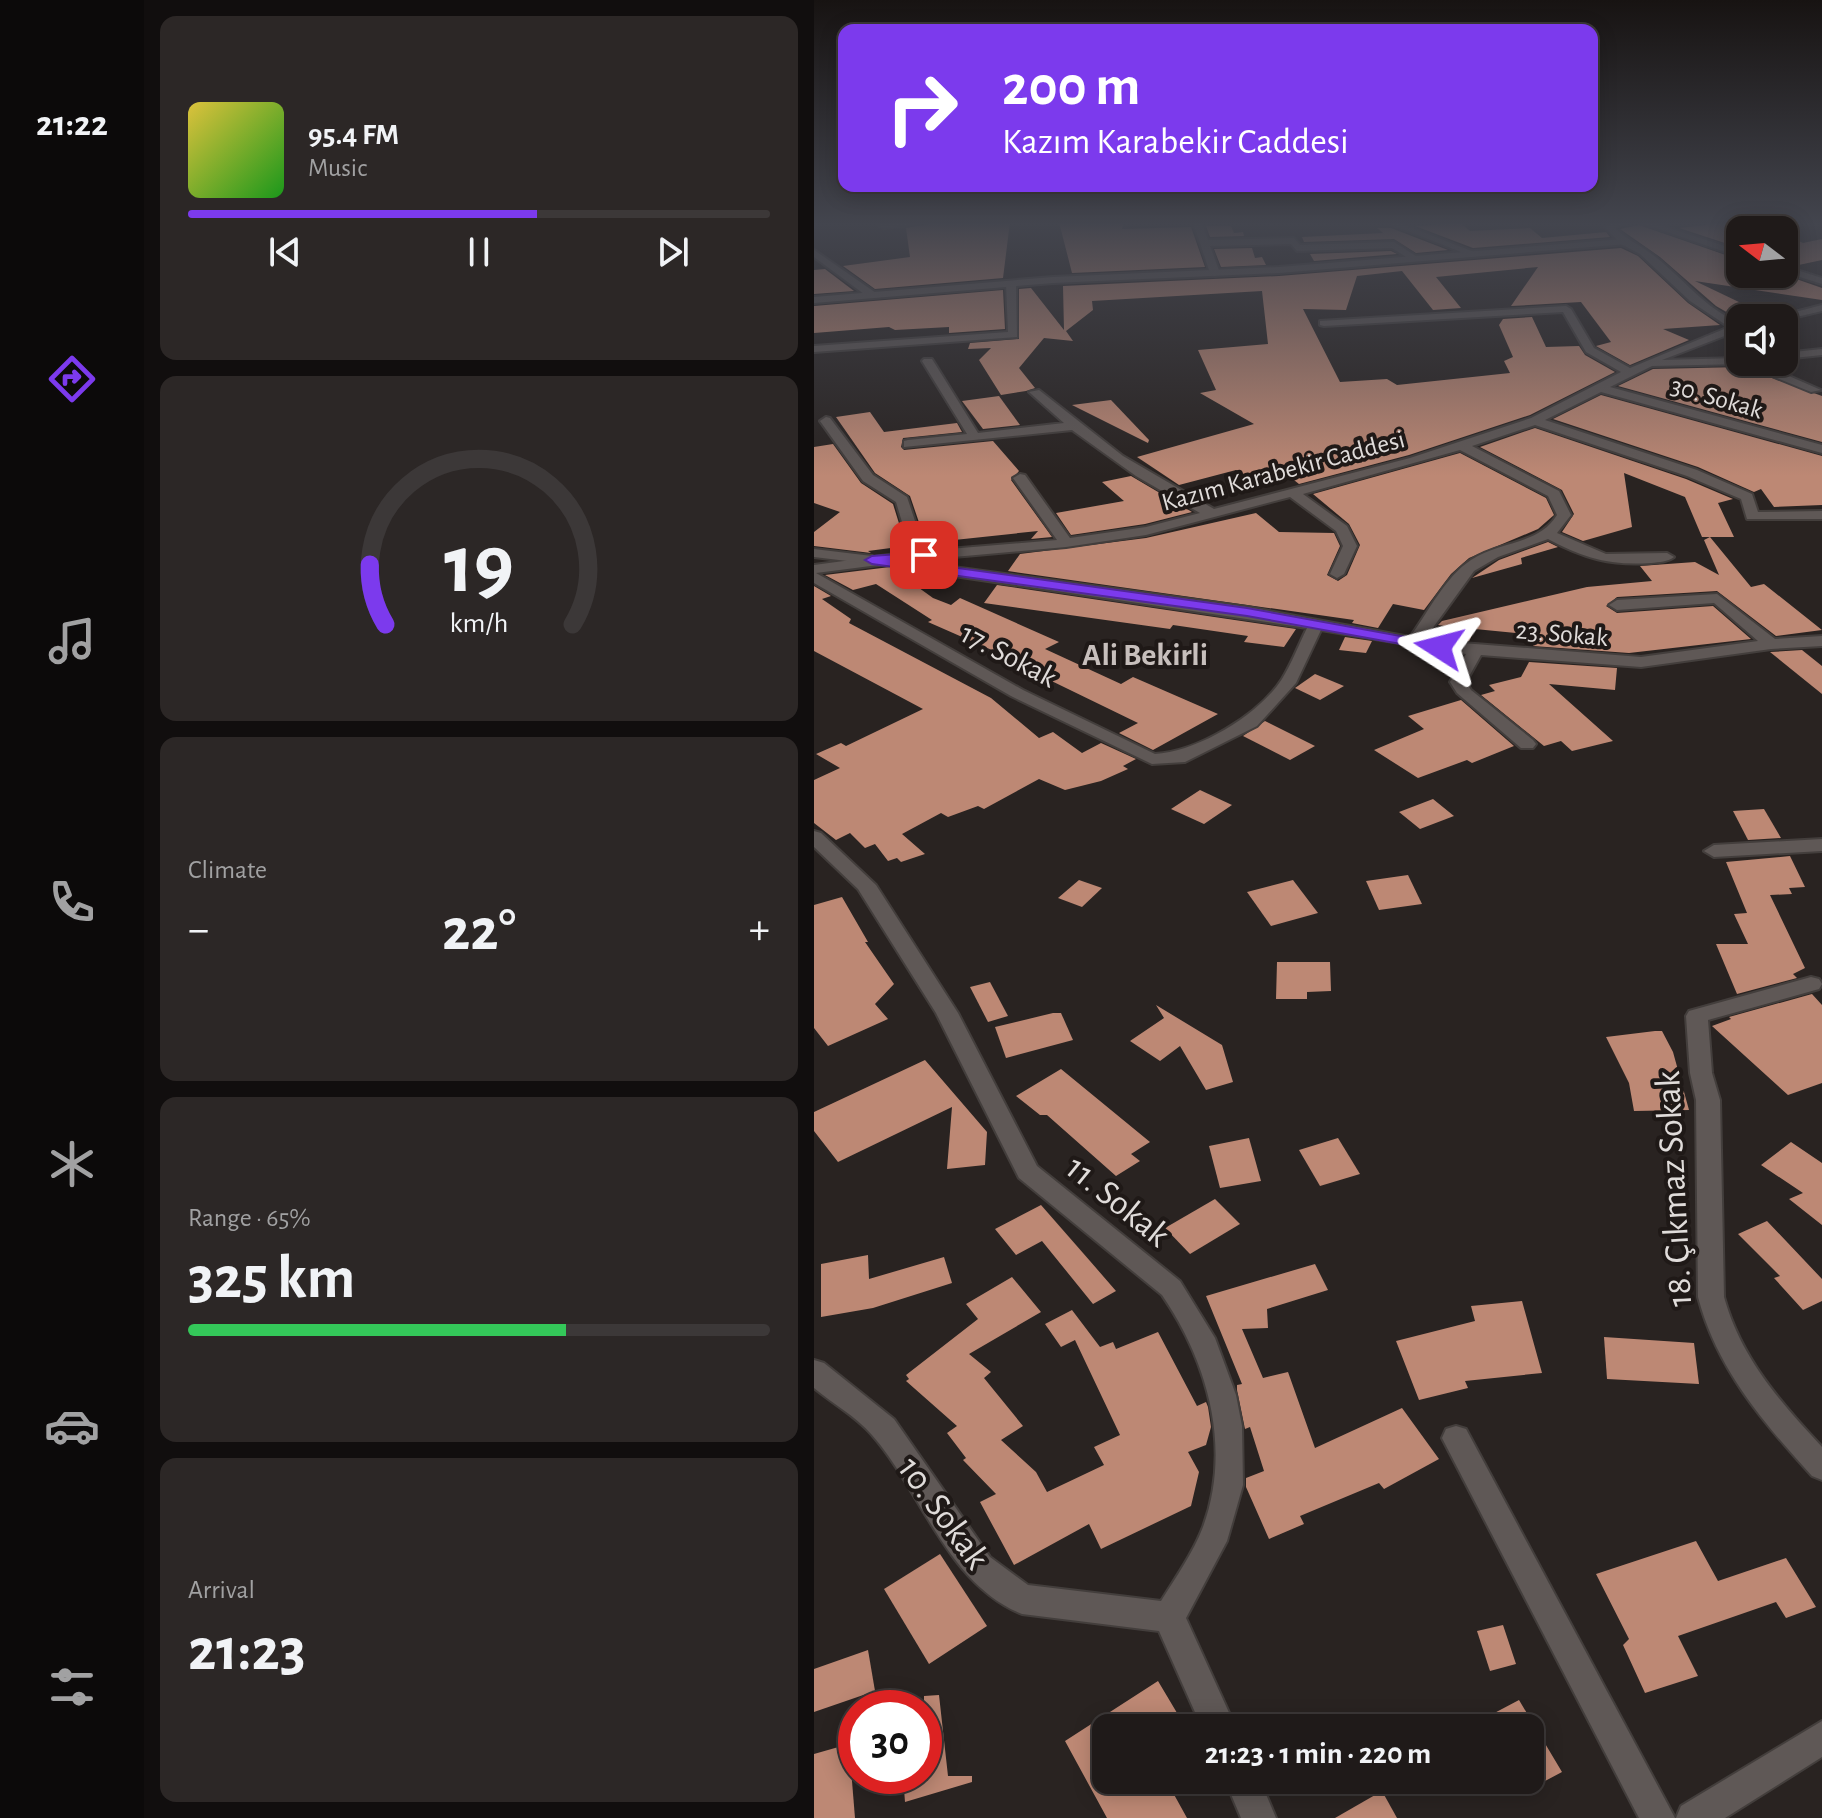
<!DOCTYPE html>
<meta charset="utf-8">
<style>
body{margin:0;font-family:"Alegreya Sans",sans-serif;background:#2c2726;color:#f1f3f6;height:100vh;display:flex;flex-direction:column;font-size:30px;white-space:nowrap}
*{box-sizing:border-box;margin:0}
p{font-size:26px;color:#a1a1a2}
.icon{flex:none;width:44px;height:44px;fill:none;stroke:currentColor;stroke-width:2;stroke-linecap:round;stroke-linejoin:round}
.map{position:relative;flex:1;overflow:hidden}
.drawer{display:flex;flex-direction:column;gap:16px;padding:16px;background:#110e0e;width:670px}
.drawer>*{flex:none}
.banner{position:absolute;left:24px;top:24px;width:760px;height:168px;border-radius:16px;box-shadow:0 4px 20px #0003,0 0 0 2px #3c3838;background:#7c3aed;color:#fff;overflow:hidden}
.needle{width:52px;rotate:286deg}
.tools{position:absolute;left:912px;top:216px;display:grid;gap:16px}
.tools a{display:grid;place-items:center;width:72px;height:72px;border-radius:16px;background:#1f1a19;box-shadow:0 4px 20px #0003,0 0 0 2px #3c3838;font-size:40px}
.speed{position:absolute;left:24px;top:1690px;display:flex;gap:16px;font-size:40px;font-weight:700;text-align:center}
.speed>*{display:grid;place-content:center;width:104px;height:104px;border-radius:50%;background:#1f1a19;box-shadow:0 4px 20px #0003,0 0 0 2px #3c3838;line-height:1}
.speed .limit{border:12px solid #d22;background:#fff;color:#111}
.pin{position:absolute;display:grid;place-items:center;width:68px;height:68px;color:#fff;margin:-34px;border-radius:16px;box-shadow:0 4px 12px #0006}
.me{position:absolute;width:88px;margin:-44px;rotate:279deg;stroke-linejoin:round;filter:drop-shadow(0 0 6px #0008)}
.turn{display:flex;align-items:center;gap:28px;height:168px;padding:0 32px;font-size:36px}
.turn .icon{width:104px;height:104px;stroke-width:2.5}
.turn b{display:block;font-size:56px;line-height:68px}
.big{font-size:60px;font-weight:700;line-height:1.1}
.drawer .card{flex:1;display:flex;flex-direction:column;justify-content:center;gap:12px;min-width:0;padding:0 28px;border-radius:16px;background:#2c2726}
.drawer .dial{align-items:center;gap:0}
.dial svg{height:208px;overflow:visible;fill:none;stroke:#3c3838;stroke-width:7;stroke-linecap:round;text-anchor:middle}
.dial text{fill:#f1f3f6;stroke:none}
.song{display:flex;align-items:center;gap:24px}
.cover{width:96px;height:96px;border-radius:12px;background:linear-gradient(135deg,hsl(50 70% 55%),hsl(120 70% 35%))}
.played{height:8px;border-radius:4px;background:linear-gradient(90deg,#7c3aed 60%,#3c3838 60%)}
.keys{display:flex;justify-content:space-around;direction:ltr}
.heat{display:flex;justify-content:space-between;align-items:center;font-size:44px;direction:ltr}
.charge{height:12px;border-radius:6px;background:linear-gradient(90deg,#34c759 65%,#3c3838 0)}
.trip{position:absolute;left:278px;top:1714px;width:452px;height:80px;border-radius:16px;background:#1f1a19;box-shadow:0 4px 20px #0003,0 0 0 2px #3c3838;font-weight:700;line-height:80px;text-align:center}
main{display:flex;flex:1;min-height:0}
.tab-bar{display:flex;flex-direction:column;width:144px;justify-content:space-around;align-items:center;background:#0c0a0a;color:#a1a1a2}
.tab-bar .icon{width:56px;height:56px}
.tab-bar .active{color:#7c3aed}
.tab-bar b{font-size:36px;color:#f1f3f6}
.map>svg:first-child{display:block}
</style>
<main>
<nav class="tab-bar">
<b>21:22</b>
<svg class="icon active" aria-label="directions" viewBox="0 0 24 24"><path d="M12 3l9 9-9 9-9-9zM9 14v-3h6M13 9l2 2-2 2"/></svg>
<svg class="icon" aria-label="music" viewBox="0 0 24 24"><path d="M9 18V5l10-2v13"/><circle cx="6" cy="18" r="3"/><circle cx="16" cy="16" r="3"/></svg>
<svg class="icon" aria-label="phone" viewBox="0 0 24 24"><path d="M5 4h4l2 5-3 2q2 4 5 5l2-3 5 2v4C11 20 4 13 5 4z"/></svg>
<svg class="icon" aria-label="climate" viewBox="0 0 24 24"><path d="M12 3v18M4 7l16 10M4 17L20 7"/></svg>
<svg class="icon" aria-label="car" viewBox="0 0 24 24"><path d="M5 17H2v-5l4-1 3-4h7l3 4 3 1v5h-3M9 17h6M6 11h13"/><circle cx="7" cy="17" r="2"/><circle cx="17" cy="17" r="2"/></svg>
<svg class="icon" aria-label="filters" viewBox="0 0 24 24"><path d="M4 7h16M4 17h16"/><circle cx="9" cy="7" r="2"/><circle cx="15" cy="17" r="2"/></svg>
</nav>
<section class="drawer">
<div class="card">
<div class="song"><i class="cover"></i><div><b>95.4 FM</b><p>Music</p></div></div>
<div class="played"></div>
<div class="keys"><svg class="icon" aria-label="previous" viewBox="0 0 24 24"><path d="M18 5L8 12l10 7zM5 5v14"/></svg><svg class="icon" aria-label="pause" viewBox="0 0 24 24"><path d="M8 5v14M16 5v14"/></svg><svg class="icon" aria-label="next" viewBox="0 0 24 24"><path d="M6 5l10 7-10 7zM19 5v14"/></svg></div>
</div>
<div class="card dial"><svg viewBox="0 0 100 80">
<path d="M14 69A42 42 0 1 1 86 69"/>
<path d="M14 69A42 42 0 0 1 8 46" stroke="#7c3aed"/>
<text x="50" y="56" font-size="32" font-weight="700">19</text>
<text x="50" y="72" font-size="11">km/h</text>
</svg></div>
<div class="card"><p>Climate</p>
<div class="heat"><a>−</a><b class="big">22°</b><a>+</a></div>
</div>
<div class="card"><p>Range · 65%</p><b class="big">325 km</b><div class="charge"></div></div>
<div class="card"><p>Arrival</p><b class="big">21:23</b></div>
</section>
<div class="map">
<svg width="1008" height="1818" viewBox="0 0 1008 1818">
<rect width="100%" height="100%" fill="#292321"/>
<!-- building -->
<g fill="#bd8874">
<path d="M122 222H196L189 278 61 289 29 266 96 257 92 228Z"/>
<path d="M245 222H310L308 229 377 227 391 267 258 273Z"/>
<path d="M918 222 960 230H926V248L865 228Z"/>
<path d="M647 223 656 231 716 228 728 238 792 232 796 237 659 248 601 226Z"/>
<path d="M825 225 926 260V274H968L1008 288V300L881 281 950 314 923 318 902 306 846 257 806 229Z"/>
<path d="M392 226H417L420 233 429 232 430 236 396 237Z"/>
<path d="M563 228H577L634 250 602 253 580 239 490 242 488 237 569 233Z"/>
<path d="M970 234 989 243 1008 239V260L980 266 970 263Z"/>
<path d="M438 248 441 258 448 257 452 265 407 267 400 249Z"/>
<path d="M807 248 824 256 874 303 906 325 849 329 875 340 816 365 782 346 797 342 767 302 697 306 724 267 622 277 647 308 619 310 588 271 543 276 532 310 489 309 526 382 573 379 583 385 696 373 690 361 699 357 685 325 689 319 718 317 732 347 765 346 771 355 801 372 716 415 595 455 485 484 471 473 445 482 422 470 365 485 323 457 440 424 386 393 402 390 384 350 454 344 448 291 278 301 279 310 252 331 259 341 230 338 205 368 221 388 212 391 187 395 165 360 177 348 154 349 156 343 205 339V289L217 288 250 330 249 286 465 276Z"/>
<path d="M577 251 583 254 500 261 496 254Z"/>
<path d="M11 269 40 291 0 294V270Z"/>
<path d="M189 290 191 329 135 333V327L81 330 75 327 0 333V306Z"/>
<path d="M928 367 1008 396V442L804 386 839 369Z"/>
<path d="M787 395 1008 456V505L960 507 947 489 940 492 884 467 739 419Z"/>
<path d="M185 396 206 425 169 429 148 401Z"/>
<path d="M297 400 335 440 334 443 258 405Z"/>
<path d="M56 412 70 432 143 423 148 432 89 438 87 447 90 450 179 441 205 471 197 480 238 537 217 539 224 531 112 543 96 496 61 473 22 417Z"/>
<path d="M721 428 872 479 919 499 904 503 920 537H888L871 497 810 473 818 527 769 541 748 532 760 514 748 490 666 447Z"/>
<path d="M19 444 47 483 79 504 92 546 54 551 57 553 0 546V532L26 512 0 503V447Z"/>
<path d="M646 453 732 498 740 515 724 529 655 558 637 574 610 610 579 604 564 628 538 623 540 620 194 571 206 554 332 538 442 513 465 532 520 533 526 546 513 575 524 581 533 575 546 545 535 524 499 494Z"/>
<path d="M317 476 378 512 331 524 257 535 242 513 310 501 288 482Z"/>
<path d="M896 537 937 587 950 584 1008 630 962 636 903 591 803 597 792 606 803 613 899 606 937 639 815 653 719 646 721 635 661 629 655 641 624 638 631 626 624 625 628 621 773 587 838 581 826 566 881 562 905 575 890 540Z"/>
<path d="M734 542 744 547 707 558 708 564 658 578 685 560Z"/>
<path d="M76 567 119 598 137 605 146 598 245 642 231 649 307 684 319 677 404 714 339 750 305 733 324 723 217 671 221 669 114 622 118 620 62 584 39 590 11 575Z"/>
<path d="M183 585 482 629 470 647 430 642 434 636 359 625 356 629 170 603Z"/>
<path d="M0 586 17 596 8 599 37 619 35 623 177 698 225 738 239 732 268 753 287 743 322 759 309 766 314 769 287 781 251 790 225 779 170 809 164 806 134 817 127 813 88 834 111 854 87 862 83 858 74 861 61 844 51 848 36 833 22 840 0 823V780L26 768 2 754 27 743 32 746 109 709 0 651Z"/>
<path d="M531 637 558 641 552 653 525 650Z"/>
<path d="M988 650 1008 666V694L956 652Z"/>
<path d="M715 662 803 668 801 690 735 684 799 741 758 751 747 741 730 746 667 695 681 691 675 685 707 677Z"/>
<path d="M501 674 530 686 506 700 481 688Z"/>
<path d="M647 700 700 746 658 763 653 760 604 778 560 750 610 729 594 716Z"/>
<path d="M451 721 501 746 476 760 429 736Z"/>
<path d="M386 790 418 805 390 824 357 809Z"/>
<path d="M619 799 640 816 606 829 585 812Z"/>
<path d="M950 809 967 838 934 840 919 811Z"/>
<path d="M976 856 991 887 975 888 978 894 956 895 991 968 979 974 983 978 923 994 902 944H934L920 914 933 913 912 862Z"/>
<path d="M594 875 608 904 565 910 552 881Z"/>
<path d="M265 880 288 888 268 907 244 898Z"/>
<path d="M479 880 504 913 457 926 433 892Z"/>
<path d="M28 897 54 942H51L80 984 61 1004 74 1019 14 1046 0 1028V905Z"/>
<path d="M463 962H516L517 991 493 992V999H462Z"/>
<path d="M176 982 194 1016 174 1022 156 987Z"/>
<path d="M998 994 1008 1005V1083L974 1095 898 1026 917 1019 915 1017Z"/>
<path d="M342 1005 408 1045 419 1082 392 1090 366 1046 346 1061 316 1041 350 1018Z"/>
<path d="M239 1013H247L259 1040 192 1058 181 1027Z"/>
<path d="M841 1031H848L859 1052 875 1110 820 1111 815 1083 792 1037Z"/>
<path d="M111 1060 173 1132 171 1165 133 1169 138 1107 24 1162 0 1131V1112Z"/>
<path d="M247 1069 336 1142 317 1154 326 1161 302 1176 233 1115H226L202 1096Z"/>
<path d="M435 1138 447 1181 406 1188 395 1146Z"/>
<path d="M524 1138 546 1174 506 1186 485 1150Z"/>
<path d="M977 1142 1008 1163V1225L975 1199 989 1193 947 1165Z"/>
<path d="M401 1199 426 1224 376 1254 351 1228Z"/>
<path d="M227 1205 276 1261 302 1291 279 1304 228 1241 202 1255 181 1229Z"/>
<path d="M953 1221 1008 1279V1301L989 1310 960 1278 966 1276 924 1234Z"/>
<path d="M54 1255 55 1279 130 1257 138 1283 59 1308 7 1317V1264Z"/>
<path d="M501 1264 514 1290 453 1309 454 1328 428 1329 449 1378 474 1372 501 1448 588 1408 625 1459 570 1489 565 1483 486 1516 490 1524 455 1539 432 1487V1478L450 1471 436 1427 431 1429 423 1390V1385L428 1384 392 1296Z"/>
<path d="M198 1277 227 1312 155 1354 177 1372 170 1378 209 1426 187 1440 222 1472 233 1492 290 1465 280 1447 306 1435 261 1340 247 1347 231 1324 258 1310 286 1347 299 1342 302 1349 344 1332 383 1406 392 1402 394 1407 397 1427 392 1445 374 1452 385 1472 377 1506 287 1549 275 1524 200 1565 166 1502 182 1494 149 1460 152 1458 133 1433 143 1426 92 1381 95 1379 92 1375 164 1319 152 1304Z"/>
<path d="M708 1301 728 1373 651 1381 654 1388 605 1400 582 1341 661 1321 657 1306Z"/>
<path d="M790 1337 880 1343 885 1384 793 1379Z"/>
<path d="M882 1541 904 1581 972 1558 1002 1607 972 1618 962 1602 864 1636 884 1676 831 1693 809 1645 815 1639 782 1574Z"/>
<path d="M126 1554 173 1626 115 1664 70 1589Z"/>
<path d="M689 1625 702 1664 676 1671 663 1631Z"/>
<path d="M54 1650 61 1691 0 1712V1669Z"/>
<path d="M344 1681 372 1728H292V1780H352L373 1818H293L251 1741Z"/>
<path d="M125 1695 134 1776H158V1782L91 1802 89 1776H110V1696Z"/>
<path d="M705 1700 748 1772 716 1789V1728H652Z"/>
<path d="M35 1744 41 1818H0V1754Z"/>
<path d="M568 1791 583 1818H521Z"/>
</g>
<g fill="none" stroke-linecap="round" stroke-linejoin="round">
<defs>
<g id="minor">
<path d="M77 222H119L69 228 65 225Z"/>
<path d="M379 222H387L394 240 480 238 486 245 580 242 605 258 597 260 578 248 483 251 477 244 396 246 406 273 401 276 396 273Z"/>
<path d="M571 222H583L660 252 652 254Z"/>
<path d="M800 222H811L801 228C811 238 820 242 832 250 865 272 888 308 926 323V330L848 360 926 358V362H943L1007 390 997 392 929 364 838 366 796 387 1008 445V453L787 392 731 420 883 470 938 494 944 512 1008 511V519H933L927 499 873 476 721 425 658 446 745 491 757 515 743 533 792 554 853 553 860 557C853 562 846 562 837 563 797 566 769 558 734 539L684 557 660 571 610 640 827 657 944 641 900 603 803 610 795 605 803 600 903 594 961 639 1008 636V646L957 649 827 667 667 655 652 682 657 690 719 740 722 744 719 748H707L643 693 636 682 652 654 507 630 482 683 443 726 371 762 338 764 197 696 0 583V565L97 552 82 502 49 481 6 421 12 417 16 418 59 475 93 497 111 551 243 540 199 478 206 474 211 475 256 538 332 527 386 513 322 476 258 430 90 447V441L94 440 153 434 108 361 110 359H118L164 433 250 423 215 392 225 390 309 456 400 509 596 458 717 418 807 372 772 352 749 312 510 326 506 325V321L752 306 757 309 780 348 816 368 915 327 876 301 826 254 807 244 791 227ZM646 450 734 496 743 515C725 545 685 541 657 560 631 577 615 611 596 637L433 607 95 561 252 547 332 535 476 497 522 531 529 546 516 574 523 578 530 574 543 546 533 526 489 494ZM88 562 86 565 93 569 493 628C485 644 478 663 468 679 445 715 383 752 341 754L209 690 2 573Z"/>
<path d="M824 222H836L926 251V257Z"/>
<path d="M0 250 62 293V297H54L0 257Z"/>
<path d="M970 266 1008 278V284L970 272Z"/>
<path d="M197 281 202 284 203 337 0 352V346L194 332 192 284Z"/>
<path d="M1008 305V311L970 320 958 318Z"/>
<path d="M1008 349V355L970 359V353Z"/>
<path d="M0 831 7 833 62 885 144 1013 223 1166 366 1281 401 1338 422 1395 428 1426 429 1485 413 1541 372 1618 422 1728H388L345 1631 208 1614C133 1584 108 1492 58 1435 42 1416 19 1404 0 1388V1360L10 1363 80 1419 176 1557 214 1585 347 1601C362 1577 379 1553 389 1527 418 1448 394 1362 348 1295L205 1178 122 1013 44 889 0 847Z"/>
<path d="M1008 839V851L900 857 890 851 900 845Z"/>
<path d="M997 977 1005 979 1008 984 1005 989 894 1020 898 1073 906 1100 910 1297C927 1358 966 1402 1008 1447V1480L998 1476C949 1422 903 1369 884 1297L882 1100 876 1073 872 1016 875 1011Z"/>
<path d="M642 1426 652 1429 861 1818H825L628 1438 632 1429Z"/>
<path d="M1008 1721V1757L911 1818H862L867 1806Z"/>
<path d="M411 1780H446L462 1818H427Z"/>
</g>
<g id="tertiary">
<path d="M810 239 813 244 465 273 239 283 0 303V297L239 277 465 267Z"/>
<path d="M0 549 58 556 65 560 58 564 0 557Z"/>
</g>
</defs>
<!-- minor casing -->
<use href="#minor" stroke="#433e3c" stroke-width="4"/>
<!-- tertiary casing -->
<use href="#tertiary" stroke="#433e3c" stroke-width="4"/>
<!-- minor -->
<use href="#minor" fill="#5f5856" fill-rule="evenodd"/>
<!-- tertiary -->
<use href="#tertiary" fill="#5f5856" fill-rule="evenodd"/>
</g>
<!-- sky -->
<linearGradient id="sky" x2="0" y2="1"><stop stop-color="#171312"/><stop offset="0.47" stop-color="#43454e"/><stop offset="1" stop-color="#43454e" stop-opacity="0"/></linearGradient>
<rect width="1008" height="476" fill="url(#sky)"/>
<!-- route -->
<path fill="#7c3aed" stroke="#51269a" stroke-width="2" d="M110 552 117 555 115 558 93 561 433 608 625 643 632 647 625 651 433 616 58 564 51 560 58 556Z"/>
<g text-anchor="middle" stroke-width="8" stroke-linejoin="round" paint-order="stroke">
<!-- far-street labels -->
<g font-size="26" fill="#e0dcda" stroke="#1f1917">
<text transform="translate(903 397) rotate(16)" y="9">30. Sokak</text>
<text transform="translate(469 470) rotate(-15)" y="9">Kazım Karabekir Caddesi</text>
<text transform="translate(748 633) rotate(5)" y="9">23. Sokak</text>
</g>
<!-- street labels -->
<g font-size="30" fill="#e0dcda" stroke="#1f1917">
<text transform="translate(195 655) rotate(28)" y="10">17. Sokak</text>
</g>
<!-- far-district labels -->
<g font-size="32" font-weight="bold" fill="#c7bfbc" stroke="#1f1917">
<text x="331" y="665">Ali Bekirli</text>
</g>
<!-- near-street labels -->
<g font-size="36" fill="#e0dcda" stroke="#1f1917">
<text transform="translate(858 1189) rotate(-93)" y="13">18. Çıkmaz Sokak</text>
<text transform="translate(305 1200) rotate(39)" y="13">11. Sokak</text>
<text transform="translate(131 1512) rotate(54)" y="13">10. Sokak</text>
</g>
</g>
</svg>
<div class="tools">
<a><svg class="needle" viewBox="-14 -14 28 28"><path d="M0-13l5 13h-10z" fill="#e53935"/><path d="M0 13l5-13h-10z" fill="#a1a1a2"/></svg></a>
<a><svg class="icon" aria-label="sound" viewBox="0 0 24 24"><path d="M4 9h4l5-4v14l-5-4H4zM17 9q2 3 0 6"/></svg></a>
</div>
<div class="speed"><div class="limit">30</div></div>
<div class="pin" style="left:110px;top:555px;background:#d93025"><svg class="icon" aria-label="arrive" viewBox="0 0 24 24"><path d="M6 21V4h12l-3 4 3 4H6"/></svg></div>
<svg class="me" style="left:625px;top:647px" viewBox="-20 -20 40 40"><path d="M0-17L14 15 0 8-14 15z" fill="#7c3aed" stroke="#fff" stroke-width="4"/></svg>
<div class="trip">21:23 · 1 min · 220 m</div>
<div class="banner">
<div class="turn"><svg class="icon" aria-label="right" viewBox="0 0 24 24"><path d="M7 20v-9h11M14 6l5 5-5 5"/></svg><div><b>200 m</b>Kazım Karabekir Caddesi</div></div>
</div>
</div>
</main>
